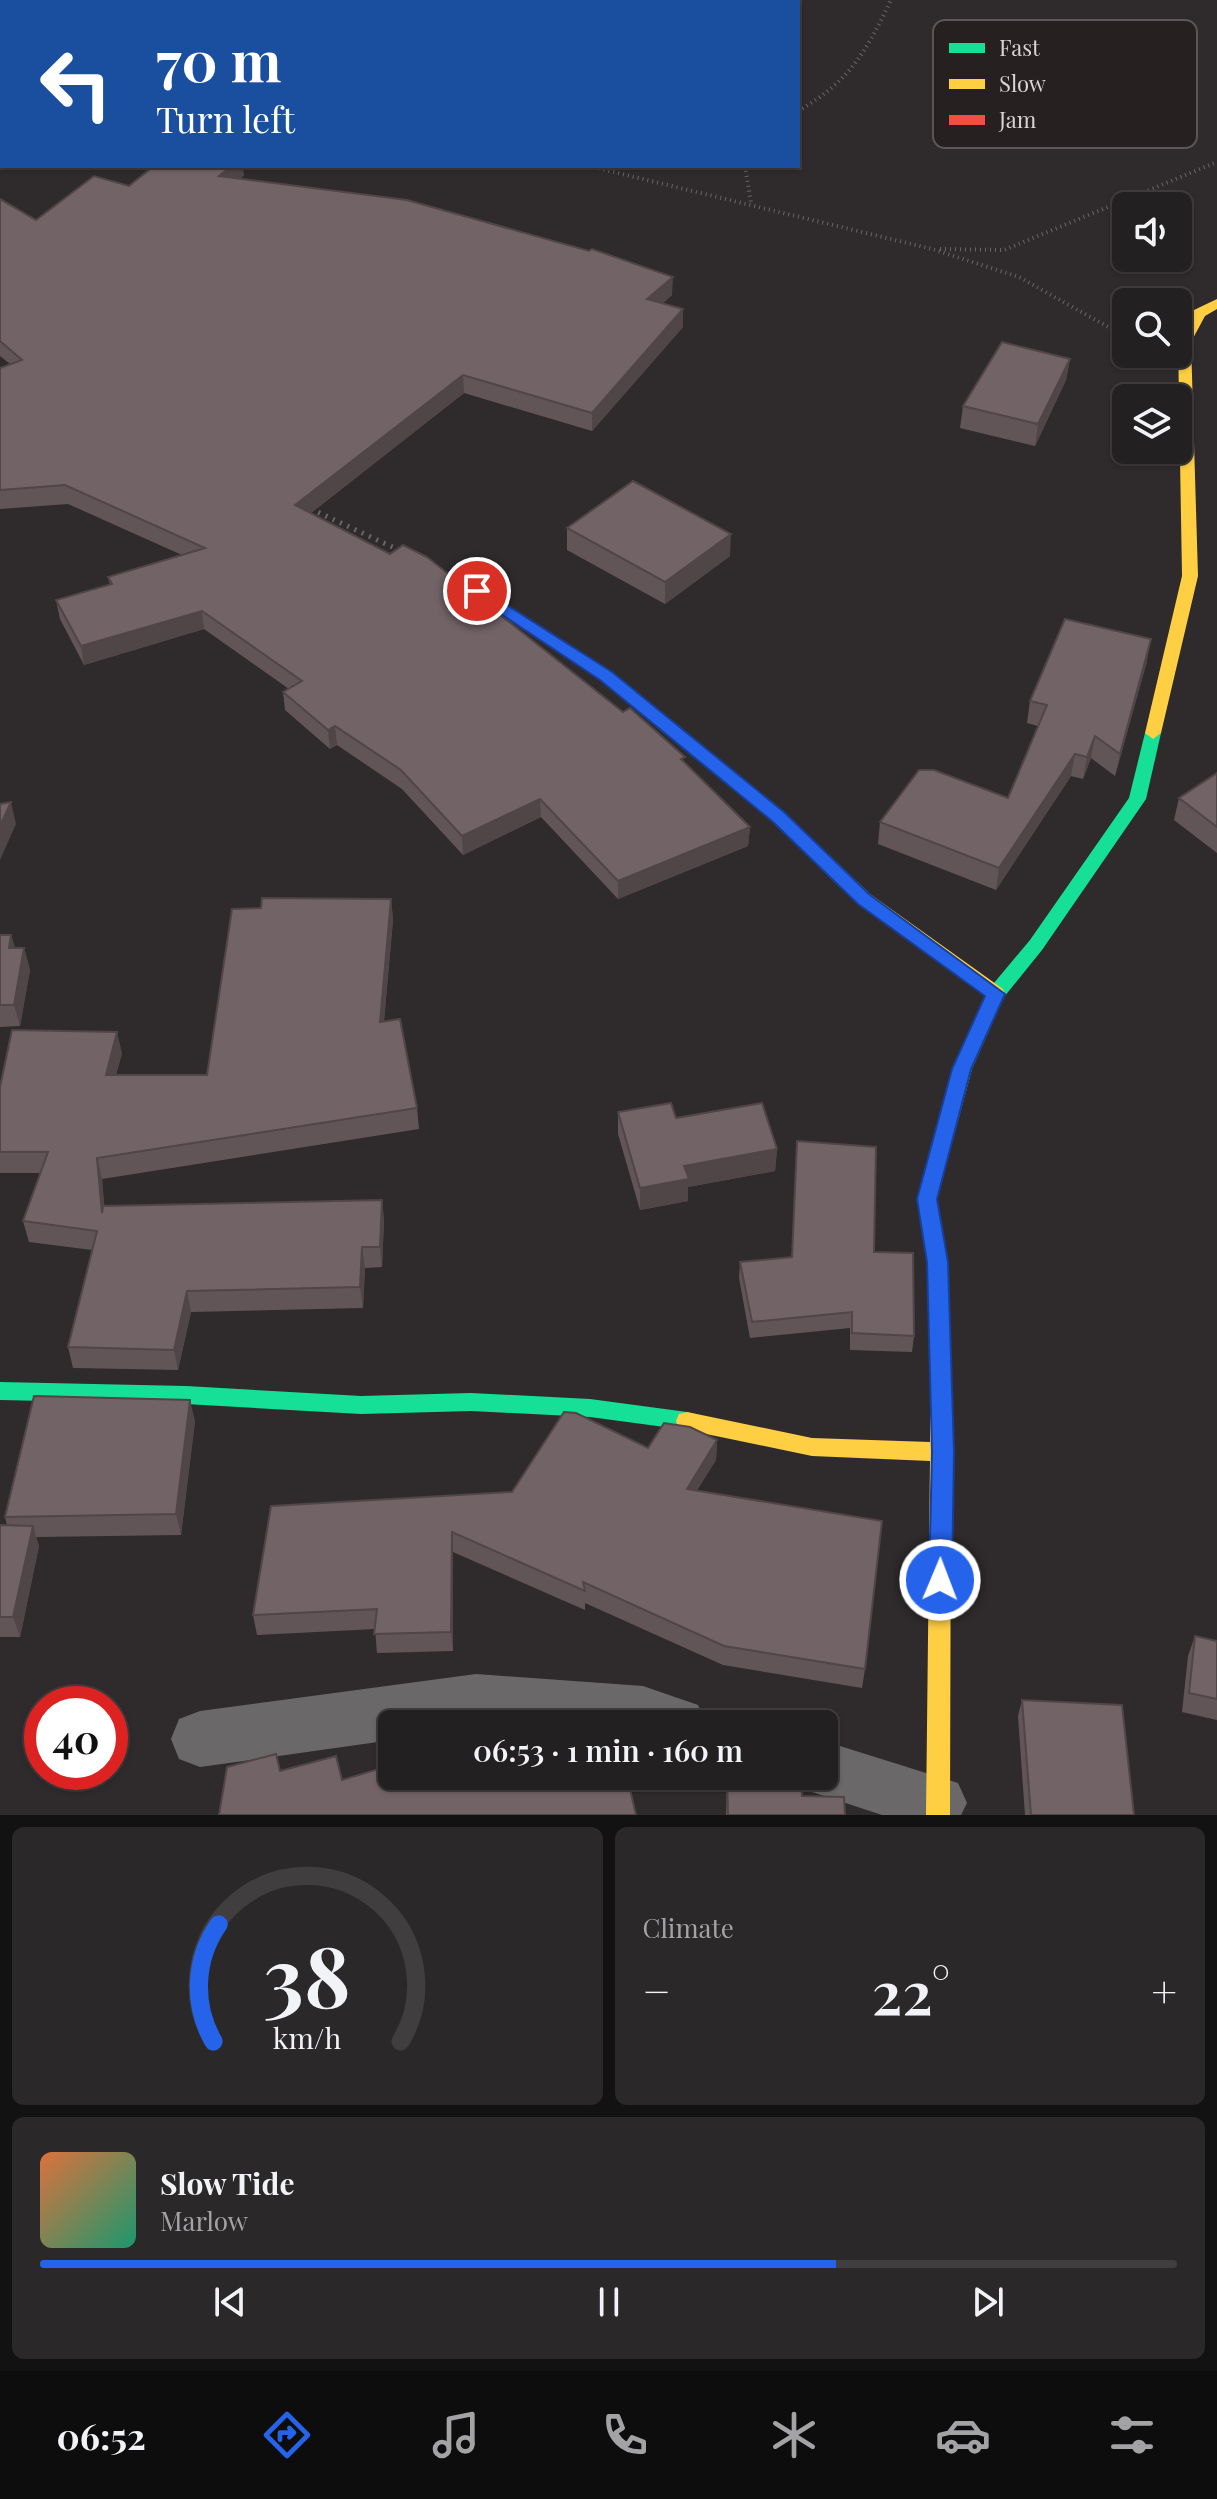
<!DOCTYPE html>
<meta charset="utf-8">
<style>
body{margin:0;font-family:"Playfair Display",serif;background:#2b282a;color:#f1f3f6;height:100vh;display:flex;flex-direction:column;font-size:30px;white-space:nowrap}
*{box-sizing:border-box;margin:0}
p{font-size:26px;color:#a3a3a5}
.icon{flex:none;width:44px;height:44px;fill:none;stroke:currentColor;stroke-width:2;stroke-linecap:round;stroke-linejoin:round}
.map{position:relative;height:1815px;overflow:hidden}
.details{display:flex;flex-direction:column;gap:12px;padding:12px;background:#131212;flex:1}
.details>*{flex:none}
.guide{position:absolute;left:0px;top:0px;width:800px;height:168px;box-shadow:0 2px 6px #0004,0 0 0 2px #403e3f;background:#1a4fa0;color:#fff;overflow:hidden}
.controls{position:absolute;left:1112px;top:192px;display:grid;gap:16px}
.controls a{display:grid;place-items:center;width:80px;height:80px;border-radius:12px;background:#232021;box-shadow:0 2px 6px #0004,0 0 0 2px #403e3f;font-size:40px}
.speed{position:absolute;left:24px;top:1686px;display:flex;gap:16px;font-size:40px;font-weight:700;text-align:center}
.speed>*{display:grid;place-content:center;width:104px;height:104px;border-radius:50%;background:#232021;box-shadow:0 2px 6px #0004,0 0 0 2px #403e3f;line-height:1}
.speed .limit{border:12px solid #d22;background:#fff;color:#111}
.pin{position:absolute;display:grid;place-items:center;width:68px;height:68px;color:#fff;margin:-34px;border:4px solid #fff;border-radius:50%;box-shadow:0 2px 8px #0007}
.me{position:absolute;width:88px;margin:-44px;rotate:1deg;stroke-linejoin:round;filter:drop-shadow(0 0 6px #0008)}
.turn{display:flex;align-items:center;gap:28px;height:168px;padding:0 24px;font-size:36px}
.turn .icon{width:104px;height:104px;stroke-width:2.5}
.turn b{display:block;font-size:56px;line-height:68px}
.big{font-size:60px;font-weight:600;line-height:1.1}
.details .widget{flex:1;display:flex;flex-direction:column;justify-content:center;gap:12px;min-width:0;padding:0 28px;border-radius:12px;background:#2b282a}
.details .dial{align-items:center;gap:0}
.dial svg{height:208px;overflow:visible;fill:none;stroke:#403e3f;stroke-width:7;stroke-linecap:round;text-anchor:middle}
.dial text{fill:#f1f3f6;stroke:none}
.song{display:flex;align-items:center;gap:24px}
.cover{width:96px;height:96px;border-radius:12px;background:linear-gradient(135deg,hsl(20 70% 55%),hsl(160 70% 35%))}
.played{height:8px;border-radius:4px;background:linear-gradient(90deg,#2563eb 70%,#403e3f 70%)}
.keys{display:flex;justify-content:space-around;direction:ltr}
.heat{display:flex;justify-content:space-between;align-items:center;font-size:44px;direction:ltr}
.details .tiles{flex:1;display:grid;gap:12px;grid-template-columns:1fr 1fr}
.widget:last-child{grid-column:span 2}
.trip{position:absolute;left:378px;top:1710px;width:460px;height:80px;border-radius:12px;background:#232021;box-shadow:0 2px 6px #0004,0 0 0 2px #403e3f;font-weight:600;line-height:80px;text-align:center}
.dock{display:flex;height:128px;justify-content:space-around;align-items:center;background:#0e0d0d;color:#a3a3a5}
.dock .icon{width:56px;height:56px}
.dock .selected{color:#2563eb}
.dock b{font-size:36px;color:#f1f3f6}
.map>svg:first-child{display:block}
</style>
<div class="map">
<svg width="1217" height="1815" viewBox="0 0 1217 1815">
<rect width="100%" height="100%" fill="#2f2b2c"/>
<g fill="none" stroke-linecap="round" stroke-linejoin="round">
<!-- path-far1 -->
<g stroke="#696667" stroke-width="4" stroke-dasharray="1 4" stroke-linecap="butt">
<path d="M798 111C849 82 866 52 891 0"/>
<path d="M589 166 932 249 1019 277 1126 337"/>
<path d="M745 166 751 203"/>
<path d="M940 249 1004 250 1217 162"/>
</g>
<!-- path -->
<path stroke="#696667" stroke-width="5" stroke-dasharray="2 6" stroke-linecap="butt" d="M311 509 403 552"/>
<!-- street -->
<g fill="#6a6868" fill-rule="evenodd">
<path d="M476 1674 643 1686 698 1705 707 1724H392V1740L200 1767 179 1759 171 1739 179 1719 200 1711Z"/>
<path d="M824 1741 958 1783 967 1803 961 1815H882L803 1789 798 1776H824Z"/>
</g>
<!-- fast -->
<g fill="#16e098" fill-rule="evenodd">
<path d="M1153 727 1161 733 1146 799 1042 950 1004 997 972 1069 937 1199 948 1262 952 1385 949 1391 941 1394 933 1391 930 1385 928 1262 917 1199 952 1069 989 989 1030 940 1129 798 1145 733Z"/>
<path d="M0 1382 186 1386 361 1396 471 1393 590 1399 687 1412 695 1414 698 1421 695 1428 687 1430 590 1417 471 1411 361 1414 186 1404 0 1400Z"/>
</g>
<!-- slow -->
<g fill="#ffcf43" fill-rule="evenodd">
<path d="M1217 299V309L1205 316 1191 342 1198 576 1161 733 1153 739 1145 733 1182 576 1178 340 1194 310Z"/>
<path d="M778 810 784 812 870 894 1003 989 1005 994 1003 999H989L858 904 772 820 769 816Z"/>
<path d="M941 1376 949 1379 952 1385 951 1447 954 1452 951 1457 950 1815H926L930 1461 812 1456 687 1430 679 1428 676 1421 679 1414 687 1412 812 1438 930 1442V1385L933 1379Z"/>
</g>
<!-- jam -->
<path fill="#f24e42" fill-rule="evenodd" d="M477 586 612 672 784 812 787 816 784 820H772L600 680 471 595 469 591 471 587Z"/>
</g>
<!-- wall -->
<g fill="#625558">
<path d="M244 175 240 179 672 295 663 303 683 327 592 431 464 393 311 513 685 763 750 827 748 846 618 899 541 817 463 855 402 789 337 745 330 749 285 710 283 692 289 689 204 629 84 665 60 619 56 600 110 585 108 577 182 555 68 504 0 509V368L10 364 0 356V199L36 220 129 186Z"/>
<path d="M1070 359 1066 380 1035 446 960 428 963 406Z"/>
<path d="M567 528 730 556 665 604 567 550Z"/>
<path d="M1147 661 1115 776 1091 758 1083 779 1071 776 996 890 878 844 880 822 1008 798 1038 726 1027 723 1030 701Z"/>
<path d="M1217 773V853L1174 820 1179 798Z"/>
<path d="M391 899 393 920 384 1021 417 1108 419 1129 102 1179 104 1206 382 1200 384 1221 382 1267 365 1268 363 1308 191 1312 178 1370 73 1368 68 1347 92 1250 29 1242 23 1221 40 1173H0V1087L122 1053 116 1075H207L261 908Z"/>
<path d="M0 935H11L15 948H24L30 970 20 1026 0 1027Z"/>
<path d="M618 1112 676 1118 777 1149 775 1171 688 1187V1201L640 1210 618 1134Z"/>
<path d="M797 1141 874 1252 914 1336 912 1352 850 1350V1328L750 1338 739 1278 740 1262 792 1257Z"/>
<path d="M195 1421 181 1535 36 1537 39 1546 20 1637H0V1525H7L5 1517Z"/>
<path d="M717 1440 716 1460 697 1490 865 1669 862 1688 723 1665 585 1603V1610L453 1552V1651L377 1653 375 1629 257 1635 253 1615 512 1492 648 1448Z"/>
<path d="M1195 1636 1217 1641V1720L1182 1712 1188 1656Z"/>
<path d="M1022 1700 1134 1815H1025L1018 1716Z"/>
<path d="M727 1776 802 1796 845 1815H726Z"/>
</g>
<!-- shaded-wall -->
<g fill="#504547">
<path d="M232 166H243L244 175 221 194 219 176Z"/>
<path d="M673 277 672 295 647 317V299Z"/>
<path d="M683 309V327L592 431V413Z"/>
<path d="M1070 359 1066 380 1035 446 1038 424Z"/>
<path d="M463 375 464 393 298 523 295 505Z"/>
<path d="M731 534 730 556 665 604V582Z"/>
<path d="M202 611 204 629 84 665 81 646Z"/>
<path d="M1151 639 1147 661 1115 776 1120 754Z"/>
<path d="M335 726 337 745 330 749 328 730Z"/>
<path d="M1095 736 1091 758 1083 779 1087 757Z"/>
<path d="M1075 754 1071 776 996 890 999 868Z"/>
<path d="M540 799 541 817 463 855 462 836Z"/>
<path d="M11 802 16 824 0 860V826Z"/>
<path d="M750 827 748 846 618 899V881Z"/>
<path d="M391 899 393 920 382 1043 380 1022Z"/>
<path d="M11 935 17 957 9 948Z"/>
<path d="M24 948 30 970 20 1026 14 1005Z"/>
<path d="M117 1032 122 1053 110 1096 106 1075Z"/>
<path d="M777 1149 775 1171 688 1187V1201L640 1210V1188L684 1166Z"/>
<path d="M97 1158 102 1179 107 1234 102 1213Z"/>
<path d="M382 1200 384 1221 382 1267 380 1247Z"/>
<path d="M362 1247 365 1268 363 1308 360 1287Z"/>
<path d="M187 1291 191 1312 178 1370 174 1350Z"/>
<path d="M190 1400 195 1421 181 1535 176 1514Z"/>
<path d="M717 1440 716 1460 686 1508 687 1489Z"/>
<path d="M33 1526 39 1546 20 1637 13 1617Z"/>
<path d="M452 1532 453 1552V1651L451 1632Z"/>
</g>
<!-- building -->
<g fill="#726366" stroke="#504547" stroke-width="2">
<path d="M154 166H232L219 176 407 200 589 251 592 249 673 277 647 299 683 309 592 413 463 375 295 505 390 554 403 545 427 557 623 712 630 708 685 757 681 759 750 827 618 881 540 799 462 836 401 770 335 726 328 730 283 692 302 681 202 611 81 646 56 600 112 584 108 577 205 548 65 485 0 490V368L22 360 0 341V199L36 220 94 176 129 186Z"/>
<path d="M1002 342 1070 359 1038 424 963 406Z"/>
<path d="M633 481 731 534 665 582 567 528Z"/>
<path d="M1065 619 1151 639 1120 754 1095 736 1087 757 1075 754 999 868 880 822 919 770H934L1008 798 1047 705 1030 701Z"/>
<path d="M1217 773V827L1179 798Z"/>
<path d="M11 802 0 826V804Z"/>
<path d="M262 898 391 899 380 1022 400 1019 417 1108 97 1158 102 1213 103 1206 382 1200 380 1247H362L360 1287 187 1291 174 1350 68 1347 97 1231 23 1221 48 1152H0V1087L12 1030 117 1032 106 1075H207L232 909 261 908Z"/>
<path d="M0 935H11L9 948H24L14 1005H0Z"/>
<path d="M671 1103 676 1118 762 1103 777 1149 684 1166 689 1179 640 1188 618 1112Z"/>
<path d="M797 1141 876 1147 874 1252 913 1253 914 1336 852 1333V1312L752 1322 740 1262 792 1257Z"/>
<path d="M34 1396 190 1400 176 1514 5 1517Z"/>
<path d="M564 1412 576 1413 648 1448 664 1423 690 1427 717 1440 687 1489 882 1521 865 1669 724 1646 583 1582 585 1591 452 1532 451 1632 374 1634 377 1609 253 1615 271 1506 512 1492Z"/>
<path d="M0 1525 33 1526 13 1617H0Z"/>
<path d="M1195 1636 1217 1641V1699L1189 1693Z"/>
<path d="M1022 1700 1122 1705 1134 1815H1031Z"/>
<path d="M612 1710 615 1724H542Z"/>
<path d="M276 1754 280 1771 336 1756 342 1780 392 1765V1776H627L636 1815H219L227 1767Z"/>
<path d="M727 1776H801L802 1796 844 1797 845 1815H728Z"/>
</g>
<!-- route -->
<path fill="#2563eb" stroke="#184099" stroke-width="2" d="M477 586 612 672 784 812 870 895 1005 994 971 1069 937 1199 948 1262 954 1452 952 1580 949 1587 940 1590 932 1587 929 1580 932 1452 927 1262 917 1199 952 1069 985 996 858 904 772 821 600 680 471 594 469 591Z"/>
<!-- legend -->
<rect x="933" y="20" width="264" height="128" rx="12" fill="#262021" stroke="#5b5657" stroke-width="2"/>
<rect x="949" y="43" width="36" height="10" fill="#16e098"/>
<rect x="949" y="79" width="36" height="10" fill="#ffcf43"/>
<rect x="949" y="115" width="36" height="10" fill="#f24e42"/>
<g font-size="22" fill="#d8d4d5">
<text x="999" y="56">Fast</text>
<text x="999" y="92">Slow</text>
<text x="999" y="128">Jam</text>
</g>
</svg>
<div class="controls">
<a><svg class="icon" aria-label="sound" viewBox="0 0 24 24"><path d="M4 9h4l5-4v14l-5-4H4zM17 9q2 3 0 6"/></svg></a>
<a><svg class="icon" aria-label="search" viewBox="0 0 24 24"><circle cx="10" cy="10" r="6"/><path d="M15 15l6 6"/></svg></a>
<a><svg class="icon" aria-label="layers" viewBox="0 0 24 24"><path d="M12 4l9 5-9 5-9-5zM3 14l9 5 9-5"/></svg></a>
</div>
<div class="speed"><div class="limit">40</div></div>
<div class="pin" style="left:477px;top:591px;background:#d93025"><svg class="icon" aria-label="arrive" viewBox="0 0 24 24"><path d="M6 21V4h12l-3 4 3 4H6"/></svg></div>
<svg class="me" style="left:940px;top:1580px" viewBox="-20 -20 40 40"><circle r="17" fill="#2563eb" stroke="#fff" stroke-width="3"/><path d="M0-11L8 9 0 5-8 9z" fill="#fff"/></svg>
<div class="trip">06:53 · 1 min · 160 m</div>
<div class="guide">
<div class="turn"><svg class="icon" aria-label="left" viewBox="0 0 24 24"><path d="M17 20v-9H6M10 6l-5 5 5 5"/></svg><div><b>70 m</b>Turn left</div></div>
</div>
</div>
<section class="details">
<div class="tiles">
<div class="widget dial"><svg viewBox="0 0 100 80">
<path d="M14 69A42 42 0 1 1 86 69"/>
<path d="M14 69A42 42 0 0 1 16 24" stroke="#2563eb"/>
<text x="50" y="56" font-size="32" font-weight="700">38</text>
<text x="50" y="72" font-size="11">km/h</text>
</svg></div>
<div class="widget"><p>Climate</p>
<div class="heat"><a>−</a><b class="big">22°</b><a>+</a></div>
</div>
<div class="widget">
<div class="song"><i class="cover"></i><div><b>Slow Tide</b><p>Marlow</p></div></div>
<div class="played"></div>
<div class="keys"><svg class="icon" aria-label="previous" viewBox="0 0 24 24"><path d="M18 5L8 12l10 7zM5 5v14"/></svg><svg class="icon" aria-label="pause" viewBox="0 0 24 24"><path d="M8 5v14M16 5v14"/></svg><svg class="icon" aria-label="next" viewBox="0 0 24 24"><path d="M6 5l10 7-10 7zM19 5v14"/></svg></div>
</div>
</div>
</section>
<nav class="dock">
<b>06:52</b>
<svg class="icon selected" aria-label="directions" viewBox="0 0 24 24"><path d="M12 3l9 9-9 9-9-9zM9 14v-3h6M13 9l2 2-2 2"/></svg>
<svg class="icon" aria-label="music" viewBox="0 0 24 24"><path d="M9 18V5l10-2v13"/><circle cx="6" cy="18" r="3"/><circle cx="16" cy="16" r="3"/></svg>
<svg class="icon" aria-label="phone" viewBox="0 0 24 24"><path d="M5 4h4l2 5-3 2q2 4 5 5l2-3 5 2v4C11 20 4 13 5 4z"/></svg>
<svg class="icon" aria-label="climate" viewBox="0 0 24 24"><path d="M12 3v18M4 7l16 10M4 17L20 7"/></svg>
<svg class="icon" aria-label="car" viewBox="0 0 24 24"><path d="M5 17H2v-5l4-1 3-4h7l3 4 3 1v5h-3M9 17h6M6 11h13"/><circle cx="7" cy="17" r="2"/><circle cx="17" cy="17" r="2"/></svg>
<svg class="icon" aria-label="filters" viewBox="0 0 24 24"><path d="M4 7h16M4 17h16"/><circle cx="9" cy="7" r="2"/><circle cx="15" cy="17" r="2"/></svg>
</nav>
